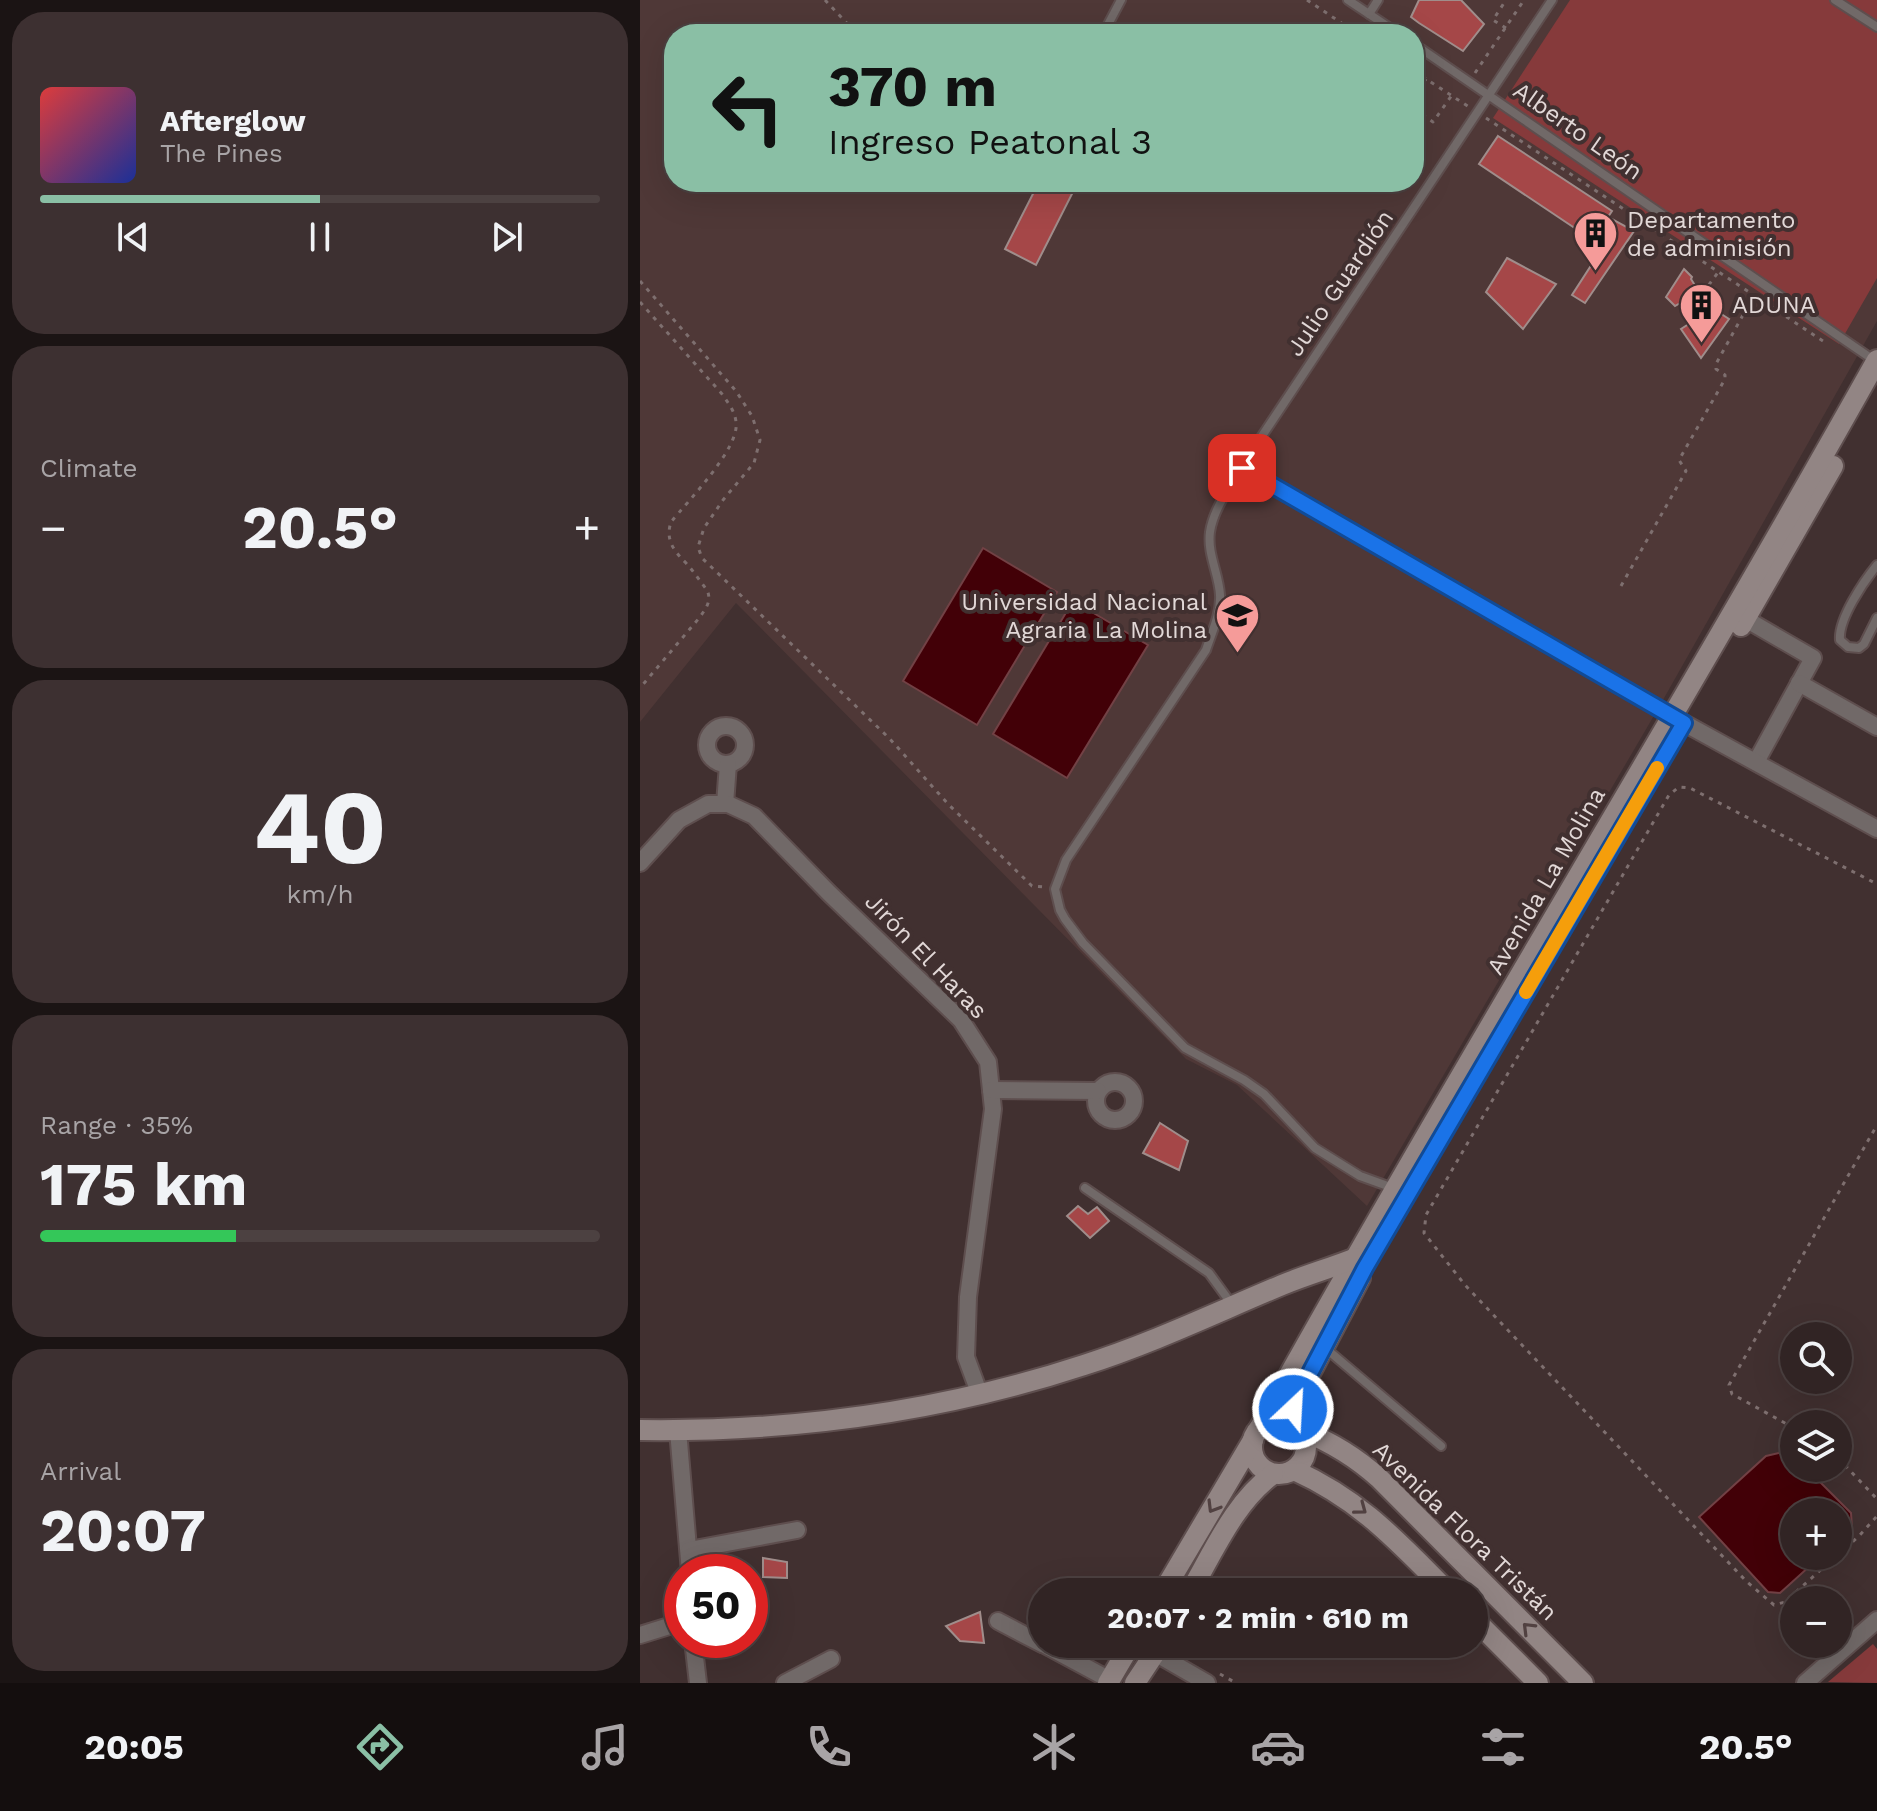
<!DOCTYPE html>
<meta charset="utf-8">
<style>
body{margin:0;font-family:"Work Sans",sans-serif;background:#3d3031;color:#f1f3f6;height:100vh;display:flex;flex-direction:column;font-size:30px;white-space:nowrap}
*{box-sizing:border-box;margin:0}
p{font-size:26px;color:#a8a4a6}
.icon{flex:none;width:44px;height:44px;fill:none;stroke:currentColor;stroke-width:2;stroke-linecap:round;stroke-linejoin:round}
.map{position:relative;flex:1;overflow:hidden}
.sheet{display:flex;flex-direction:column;gap:12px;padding:12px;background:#1b1414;width:640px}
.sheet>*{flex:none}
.hud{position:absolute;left:24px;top:24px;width:760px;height:168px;border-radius:32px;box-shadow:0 8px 32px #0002,0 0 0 2px #4c4141;background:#8abfa5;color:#111;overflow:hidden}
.fabs{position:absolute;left:1140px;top:1322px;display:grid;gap:16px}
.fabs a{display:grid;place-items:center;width:72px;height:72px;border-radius:50%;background:#312424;box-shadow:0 8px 32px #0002,0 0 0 2px #4c4141;font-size:40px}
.speed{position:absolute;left:24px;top:1554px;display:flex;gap:16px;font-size:40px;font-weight:700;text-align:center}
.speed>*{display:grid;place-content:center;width:104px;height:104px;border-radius:50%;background:#312424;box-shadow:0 8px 32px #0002,0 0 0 2px #4c4141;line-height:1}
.speed .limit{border:12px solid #d22;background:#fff;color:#111}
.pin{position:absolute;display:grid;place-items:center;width:68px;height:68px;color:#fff;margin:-34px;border-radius:16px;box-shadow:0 4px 12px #0006}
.me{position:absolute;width:88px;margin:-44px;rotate:25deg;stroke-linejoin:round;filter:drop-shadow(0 0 6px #0008)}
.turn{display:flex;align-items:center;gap:28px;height:168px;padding:0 32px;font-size:36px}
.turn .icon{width:104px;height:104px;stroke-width:2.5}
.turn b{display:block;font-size:56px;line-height:68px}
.big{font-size:60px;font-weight:700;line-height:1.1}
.sheet .tile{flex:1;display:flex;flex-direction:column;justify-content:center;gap:12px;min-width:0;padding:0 28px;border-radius:32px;background:#3d3031}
.sheet .dial{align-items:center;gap:0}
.dial b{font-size:104px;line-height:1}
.song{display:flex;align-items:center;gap:24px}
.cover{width:96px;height:96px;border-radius:12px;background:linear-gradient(135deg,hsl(0 70% 55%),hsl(230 70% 35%))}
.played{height:8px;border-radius:4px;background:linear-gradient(90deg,#8abfa5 50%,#4c4141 50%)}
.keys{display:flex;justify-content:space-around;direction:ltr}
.heat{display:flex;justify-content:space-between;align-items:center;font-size:44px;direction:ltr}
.charge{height:12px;border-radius:6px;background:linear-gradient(90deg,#34c759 35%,#4c4141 0)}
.trip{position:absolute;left:388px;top:1578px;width:460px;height:80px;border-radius:40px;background:#312424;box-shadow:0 8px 32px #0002,0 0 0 2px #4c4141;font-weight:700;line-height:80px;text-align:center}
.tab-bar{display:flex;height:128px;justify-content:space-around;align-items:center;background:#140e0e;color:#a8a4a6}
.tab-bar .icon{width:56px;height:56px}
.tab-bar .on{color:#8abfa5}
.tab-bar b{font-size:36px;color:#f1f3f6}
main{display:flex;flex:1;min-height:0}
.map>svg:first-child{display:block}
</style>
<main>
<section class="sheet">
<div class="tile">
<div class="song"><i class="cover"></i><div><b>Afterglow</b><p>The Pines</p></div></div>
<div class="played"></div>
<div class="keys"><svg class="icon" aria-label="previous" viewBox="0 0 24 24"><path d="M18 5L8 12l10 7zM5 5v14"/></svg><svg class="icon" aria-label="pause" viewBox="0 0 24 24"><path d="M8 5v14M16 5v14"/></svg><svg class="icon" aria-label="next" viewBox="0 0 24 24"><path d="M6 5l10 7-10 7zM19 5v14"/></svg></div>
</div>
<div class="tile"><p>Climate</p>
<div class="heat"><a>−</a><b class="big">20.5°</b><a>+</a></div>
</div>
<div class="tile dial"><b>40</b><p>km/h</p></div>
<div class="tile"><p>Range · 35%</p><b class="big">175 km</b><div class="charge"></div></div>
<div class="tile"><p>Arrival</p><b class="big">20:07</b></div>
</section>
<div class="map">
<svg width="1237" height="1683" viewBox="0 0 1237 1683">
<rect width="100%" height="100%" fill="#413030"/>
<!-- built -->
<path fill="#4f3837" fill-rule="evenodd" d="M0 0H1237V321L1019 707 727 1206 597 1085 546 1059 96 603 0 722ZM34 34H774V182H34Z"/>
<!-- green -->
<g fill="#863a3b">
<path d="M930 0H1237V278L1199 344 853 118Z"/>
<path d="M1233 1644 1237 1649V1683L1188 1682Z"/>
</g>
<!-- water -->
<g fill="#420007" stroke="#724145" stroke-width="2">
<path d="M343 548 417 592 337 725 263 681Z"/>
<path d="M433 601 508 645 427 778 353 734Z"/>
<path d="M1148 1451 1154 1456V1468H1166L1211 1513 1212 1528 1198 1540V1512H1154V1556H1181L1140 1593 1128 1592 1059 1517 1126 1456Z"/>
</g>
<!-- building -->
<g fill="#a54748" stroke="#a08d8b" stroke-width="2">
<path d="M779 0H821L844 24 823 51 779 23 771 17Z"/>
<path d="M858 136 972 211 968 217 994 231 945 303 932 295 963 247 839 164Z"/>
<path d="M399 182H438L396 265 365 249Z"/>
<path d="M867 258 916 284 883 329 846 292Z"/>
<path d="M1044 269 1052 277 1051 279 1059 292 1035 306 1026 297Z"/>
<path d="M1075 310 1089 319 1061 358 1041 329 1066 313 1071 317Z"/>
<path d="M520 1123 548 1141 539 1170 503 1153Z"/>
<path d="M438 1206 448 1214 457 1207 469 1221 450 1238 427 1216Z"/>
<path d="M123 1558 147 1562V1578L123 1577Z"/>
<path d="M340 1612 344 1643 320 1641 306 1626Z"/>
</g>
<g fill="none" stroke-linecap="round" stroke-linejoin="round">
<defs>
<g id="lane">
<path d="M708 0 759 34"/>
<path d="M1195 0 1237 27"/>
<path d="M729 14 738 0"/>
<path d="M463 34 481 0"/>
<path d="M774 44 1235 361"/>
<path d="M602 468 1031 716"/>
<path d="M1237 565C1224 581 1198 619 1200 640L1208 647 1219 648 1224 644 1237 618"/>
<path d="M445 1188 569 1273 593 1306"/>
<path d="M756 1189 720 1176 675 1148 624 1094 604 1080 545 1048 443 943 425 919 420 910 415 889 426 860 566 650C572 632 581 613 580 595 579 574 567 554 570 532 574 504 600 473 614 448L912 0"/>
<path d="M684 1347 801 1446"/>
</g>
<g id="street">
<path d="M1097 614 1173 658 1116 762"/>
<path d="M1159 683 1237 727"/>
<path d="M1033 717 1237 829"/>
<circle cx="86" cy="745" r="19"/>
<path d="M85 804 88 764"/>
<path d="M0 863 39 820 68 804H88L114 816 189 893 321 1020 348 1062 353 1109 328 1297 326 1357 340 1395"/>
<circle cx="475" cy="1101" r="19"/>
<path d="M351 1090 458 1091"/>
<path d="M38 1430 50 1572"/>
<path d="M49 1550 157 1530"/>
<path d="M358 1621 402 1644"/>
<path d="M0 1635 42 1622"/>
<path d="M53 1640 58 1683"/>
<path d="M403 1644 470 1680"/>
<path d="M515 1653 567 1683"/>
<path d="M145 1683 191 1659"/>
<path d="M1165 1683 1237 1620"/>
</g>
<g id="secondary">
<path d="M1101 626 1193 466"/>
<circle cx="639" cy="1447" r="27"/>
<path d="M651 1422 656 1400 720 1278"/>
<path d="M619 1429C819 1069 1036 719 1237 360"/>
<path d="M0 1430C151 1432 301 1412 444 1365 513 1343 575 1313 642 1285 666 1275 691 1268 716 1258L720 1259"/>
<path d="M661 1430C691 1442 716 1457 740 1479L943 1683"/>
<path d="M654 1470C722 1501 757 1541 808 1592"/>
<path d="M523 1592 613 1440"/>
<path d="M550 1592C574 1551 594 1503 633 1474"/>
<path d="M834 1619 898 1683"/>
<path d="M468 1683 491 1644"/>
<path d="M495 1683 521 1644"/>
</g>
</defs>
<!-- lane casing -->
<use href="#lane" stroke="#5e4e4e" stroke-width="12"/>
<!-- street casing -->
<use href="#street" stroke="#5e4e4e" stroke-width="20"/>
<!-- secondary casing -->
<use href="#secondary" stroke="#5e4e4e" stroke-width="24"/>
<!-- path -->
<g stroke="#7e6f6f" stroke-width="3" stroke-dasharray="4 6" stroke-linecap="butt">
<path d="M185 0 217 34"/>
<path d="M667 0 718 34"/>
<path d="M866 28 853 20 866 0"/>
<path d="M774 71 829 107"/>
<path d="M835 73 884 0"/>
<path d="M774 97 786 79"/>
<path d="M774 109 793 122 812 95"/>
<path d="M846 118 1183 341"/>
<path d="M0 281 96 391 112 416 120 440 114 463 83 500 64 528 58 547 62 558 250 739 308 804 392 886 404 887"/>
<path d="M1057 301 1079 271"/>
<path d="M0 302 82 394C88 403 95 411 96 422 100 448 48 501 31 522 25 540 34 551 46 563 54 572 60 581 67 590 72 601 66 608 60 617L0 688"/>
<path d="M981 586 1046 471 1039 460 1085 379V375L1076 369V364L1114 295"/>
<path d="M1154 1428 1092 1394 1089 1385 1237 1125"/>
<path d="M1198 1458 1237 1499"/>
<path d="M1198 1555 1220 1535 1237 1516"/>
<path d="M1196 1556 1145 1602 1134 1605 1106 1581 825 1285 784 1233 786 1215 1029 795 1039 787 1050 788 1237 884"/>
<path d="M580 1674 596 1683"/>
</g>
<!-- lane -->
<use href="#lane" stroke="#716968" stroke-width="8"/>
<!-- street -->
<use href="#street" stroke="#716968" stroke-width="16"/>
<!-- secondary -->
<use href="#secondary" stroke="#928584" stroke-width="20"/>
</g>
<!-- one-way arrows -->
<defs><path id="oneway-chevron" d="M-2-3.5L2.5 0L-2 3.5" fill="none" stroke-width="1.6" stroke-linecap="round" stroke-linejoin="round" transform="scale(2)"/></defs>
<g stroke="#514141">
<use href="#oneway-chevron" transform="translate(573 1507) rotate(121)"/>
<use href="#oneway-chevron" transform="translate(721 1509) rotate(37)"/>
<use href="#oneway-chevron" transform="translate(888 1628) rotate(-135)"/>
</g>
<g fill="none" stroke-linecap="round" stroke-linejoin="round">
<defs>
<path id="route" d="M602 468 1044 723 725 1268 656 1400 653 1409"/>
</defs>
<!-- route casing -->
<use href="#route" stroke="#114b97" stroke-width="20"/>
<!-- route -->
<use href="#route" stroke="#1a73e8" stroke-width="14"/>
<!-- slow -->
<path stroke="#f59e0b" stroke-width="14" d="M886 992 1017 768"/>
</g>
<!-- icons -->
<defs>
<symbol id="building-pin" viewBox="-11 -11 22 30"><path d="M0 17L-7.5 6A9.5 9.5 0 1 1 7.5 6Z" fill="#f59b99" stroke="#413030"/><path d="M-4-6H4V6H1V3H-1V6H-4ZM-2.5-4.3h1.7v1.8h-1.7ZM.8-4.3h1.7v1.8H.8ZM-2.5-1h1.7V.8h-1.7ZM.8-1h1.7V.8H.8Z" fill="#111"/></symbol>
<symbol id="university-pin" viewBox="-11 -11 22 30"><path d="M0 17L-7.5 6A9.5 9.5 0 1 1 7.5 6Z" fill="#f59b99" stroke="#413030"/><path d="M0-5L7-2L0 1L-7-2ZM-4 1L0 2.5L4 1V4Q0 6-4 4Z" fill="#111"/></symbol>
</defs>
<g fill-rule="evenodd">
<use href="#building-pin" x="930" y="208" width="51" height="69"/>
<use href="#building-pin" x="1036" y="280" width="51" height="69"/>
<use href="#university-pin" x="572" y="590" width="51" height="69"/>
</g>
<g text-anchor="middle" stroke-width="8" stroke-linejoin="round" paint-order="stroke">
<!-- street labels -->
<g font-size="24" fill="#e2d8d7" stroke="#413030">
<text transform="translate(938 131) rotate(35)" y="8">Alberto León</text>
<text transform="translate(700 283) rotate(-56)" y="8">Julio Guardión</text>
<text transform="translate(906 881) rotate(-60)" y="8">Avenida La Molina</text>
<text transform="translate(286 956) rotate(46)" y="8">Jirón El Haras</text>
<text transform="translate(825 1531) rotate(44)" y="8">Avenida Flora Tristán</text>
</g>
<!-- poi labels -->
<g font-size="24" fill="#e2d8d7" stroke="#413030" text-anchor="start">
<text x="987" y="228">Departamento<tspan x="987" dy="28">de adminisión</tspan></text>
<text x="1092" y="313">ADUNA</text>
<text x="567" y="610" text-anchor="end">Universidad Nacional<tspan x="567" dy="28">Agraria La Molina</tspan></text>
</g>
</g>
</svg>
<div class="fabs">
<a><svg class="icon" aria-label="search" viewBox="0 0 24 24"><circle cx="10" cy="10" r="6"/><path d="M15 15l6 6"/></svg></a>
<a><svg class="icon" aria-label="layers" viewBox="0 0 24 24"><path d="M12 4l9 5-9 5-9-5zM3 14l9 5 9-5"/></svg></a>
<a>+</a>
<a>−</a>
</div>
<div class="speed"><div class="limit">50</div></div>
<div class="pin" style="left:602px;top:468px;background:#d93025"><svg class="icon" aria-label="arrive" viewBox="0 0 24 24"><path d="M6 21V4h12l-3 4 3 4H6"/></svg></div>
<svg class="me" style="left:653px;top:1409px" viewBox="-20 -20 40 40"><circle r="17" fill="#1a73e8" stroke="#fff" stroke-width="3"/><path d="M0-11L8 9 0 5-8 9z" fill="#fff"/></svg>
<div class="trip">20:07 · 2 min · 610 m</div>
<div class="hud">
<div class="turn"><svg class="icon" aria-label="left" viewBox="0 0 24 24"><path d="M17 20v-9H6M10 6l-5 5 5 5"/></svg><div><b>370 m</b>Ingreso Peatonal 3</div></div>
</div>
</div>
</main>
<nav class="tab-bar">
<b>20:05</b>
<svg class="icon on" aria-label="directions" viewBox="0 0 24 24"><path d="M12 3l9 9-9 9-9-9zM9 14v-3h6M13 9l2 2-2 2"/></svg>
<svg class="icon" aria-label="music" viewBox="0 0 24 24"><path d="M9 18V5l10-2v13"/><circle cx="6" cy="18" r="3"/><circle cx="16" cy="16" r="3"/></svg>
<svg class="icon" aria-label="phone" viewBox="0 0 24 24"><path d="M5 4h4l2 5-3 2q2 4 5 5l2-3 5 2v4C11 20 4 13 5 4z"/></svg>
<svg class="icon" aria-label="climate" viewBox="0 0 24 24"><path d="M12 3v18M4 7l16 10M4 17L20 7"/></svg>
<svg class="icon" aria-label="car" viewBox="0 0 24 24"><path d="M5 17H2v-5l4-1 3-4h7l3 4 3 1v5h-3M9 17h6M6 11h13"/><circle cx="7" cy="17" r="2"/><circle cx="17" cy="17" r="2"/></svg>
<svg class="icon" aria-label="filters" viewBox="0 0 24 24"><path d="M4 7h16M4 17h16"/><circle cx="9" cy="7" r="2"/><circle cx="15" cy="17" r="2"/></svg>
<b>20.5°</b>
</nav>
